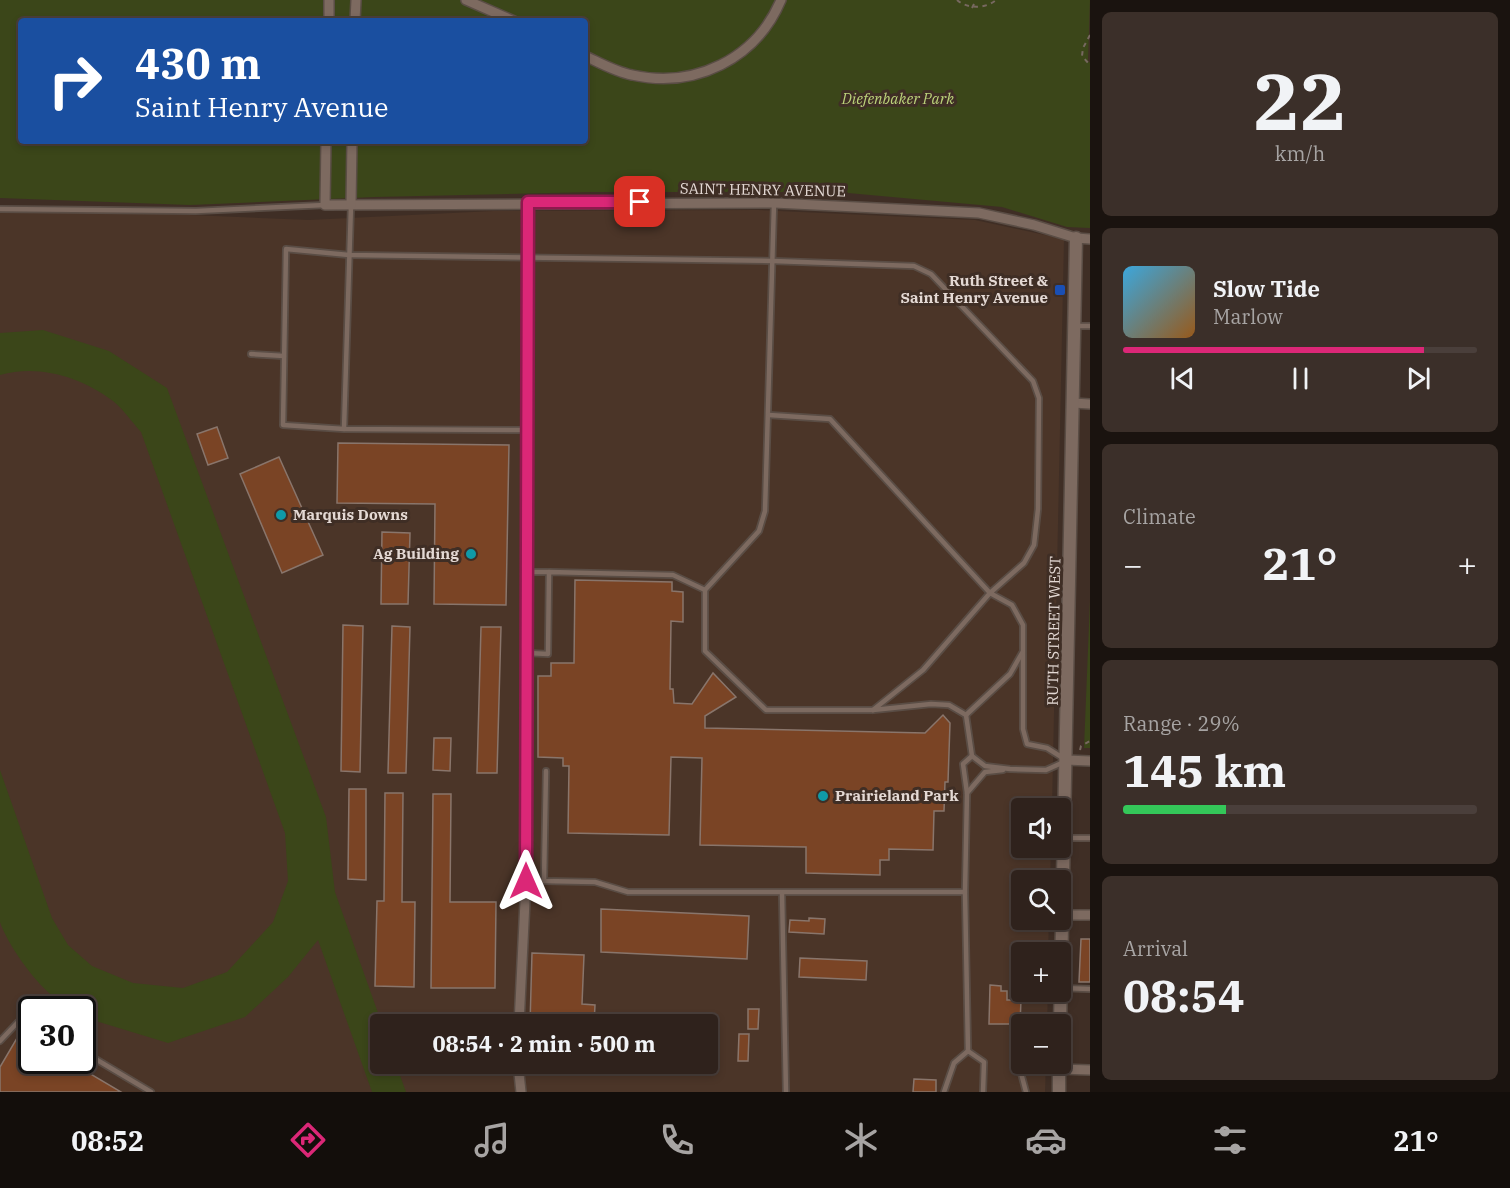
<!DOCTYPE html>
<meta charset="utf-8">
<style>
body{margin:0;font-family:"IBM Plex Serif",serif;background:#3b2f29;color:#f1f3f6;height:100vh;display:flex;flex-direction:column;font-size:22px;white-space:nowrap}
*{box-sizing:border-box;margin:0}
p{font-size:20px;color:#a7a4a3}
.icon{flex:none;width:33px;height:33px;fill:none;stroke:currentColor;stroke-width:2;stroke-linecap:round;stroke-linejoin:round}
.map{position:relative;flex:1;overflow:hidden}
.details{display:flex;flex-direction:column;gap:12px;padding:12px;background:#1a130f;width:420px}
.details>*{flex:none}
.hud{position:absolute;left:18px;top:18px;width:570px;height:126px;border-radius:6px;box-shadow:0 3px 9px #0003,0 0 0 2px #4a3f3b;background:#1a4fa0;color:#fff;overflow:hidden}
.fabs{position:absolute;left:1011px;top:798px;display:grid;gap:12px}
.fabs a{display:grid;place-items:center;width:60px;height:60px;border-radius:6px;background:#2f221c;box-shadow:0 3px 9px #0003,0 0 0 2px #4a3f3b;font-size:30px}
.speed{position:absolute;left:18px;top:996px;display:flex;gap:12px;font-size:30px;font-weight:700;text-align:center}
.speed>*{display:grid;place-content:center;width:78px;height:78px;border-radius:50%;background:#2f221c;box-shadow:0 3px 9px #0003,0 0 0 2px #4a3f3b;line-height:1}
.speed .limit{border:3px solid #111;border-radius:9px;background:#fff;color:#111}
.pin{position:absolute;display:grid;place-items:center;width:51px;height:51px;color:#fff;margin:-26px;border-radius:12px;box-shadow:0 3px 9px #0006}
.me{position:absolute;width:66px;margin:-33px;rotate:0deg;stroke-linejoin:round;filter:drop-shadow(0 0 4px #0008)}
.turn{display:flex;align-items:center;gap:21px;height:126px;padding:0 18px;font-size:27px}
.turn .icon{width:78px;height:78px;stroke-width:2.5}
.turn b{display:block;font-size:42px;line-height:51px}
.big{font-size:45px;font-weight:700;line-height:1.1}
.details .widget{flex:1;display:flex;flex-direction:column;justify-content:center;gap:9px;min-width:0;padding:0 21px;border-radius:9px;background:#3b2f29}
.details .dial{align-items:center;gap:0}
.dial b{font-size:78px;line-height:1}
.song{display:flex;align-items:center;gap:18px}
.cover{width:72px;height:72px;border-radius:9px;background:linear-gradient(135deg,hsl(200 70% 55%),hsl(30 70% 35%))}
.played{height:6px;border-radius:3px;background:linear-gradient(90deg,#db2777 85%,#4a3f3b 85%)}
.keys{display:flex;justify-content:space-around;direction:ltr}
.heat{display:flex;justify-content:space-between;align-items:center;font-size:33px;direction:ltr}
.charge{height:9px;border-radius:4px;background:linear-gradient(90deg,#34c759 29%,#4a3f3b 0)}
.trip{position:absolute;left:370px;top:1014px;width:348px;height:60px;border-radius:6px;background:#2f221c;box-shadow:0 3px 9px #0003,0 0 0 2px #4a3f3b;font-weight:700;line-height:60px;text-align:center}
.tab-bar{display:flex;height:96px;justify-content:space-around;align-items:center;background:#130e0b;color:#a7a4a3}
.tab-bar .icon{width:42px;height:42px}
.tab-bar .selected{color:#db2777}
.tab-bar b{font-size:27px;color:#f1f3f6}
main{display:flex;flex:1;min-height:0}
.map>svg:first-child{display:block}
</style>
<main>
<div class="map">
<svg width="1090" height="1092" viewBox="0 0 1090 1092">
<rect width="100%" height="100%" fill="#3f2e25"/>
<!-- built -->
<path fill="#4b3528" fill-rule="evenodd" d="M0 207 309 220 493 211 758 210 975 220 1064 239 1052 808H1022V848H1051L1050 880H1022V920H1049L1048 952H1022V992H1048L1047 1024H1022V1064H1046L1045 1092H0ZM32 1010H82V1060H32ZM381 1024H708V1064H381Z"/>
<!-- green -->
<g fill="#3b4619" fill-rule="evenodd">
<path d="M0 0H1090L1088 61 1090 63V228L1067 227 1002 207 837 192H592L375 197 190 205 0 198ZM21 21H585V141H21Z"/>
<path d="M43 330 109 351 167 388 326 817 335 892 382 1024 381 1064H396L406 1092H372L318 940 288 977 245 1017 168 1043 86 1018 83 1015 82 1010C52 1010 9 949 0 922V770L52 918 68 945 92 966 133 983 183 988 227 972 273 922 288 881 285 833 141 432C132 422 123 409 113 401 81 377 39 364 0 375V333Z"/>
<path d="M1090 600V748H1084Z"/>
</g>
<!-- building -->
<g fill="#7a4425" stroke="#89756b" stroke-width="1.5">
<path d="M217 427 228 458 208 465 197 434Z"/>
<path d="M338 443 509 445 506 605 434 604 435 504 337 503Z"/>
<path d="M279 457 323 555 282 573 240 474Z"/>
<path d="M382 532 410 533 408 604H381Z"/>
<path d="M575 580 672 582V591L683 592V622L671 621 670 689H673L674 703 692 704 713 673 736 697 705 716V728L925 733 943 715 950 723 948 782H945L944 811H934L933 850 889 849V860H880V875L806 873V847L700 845 702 758 671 757 669 835 568 833 569 766H563V758L538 757V676H551V663H574Z"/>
<path d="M343 625 363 626 360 772 341 771Z"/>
<path d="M392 626 410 627 406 773H388Z"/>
<path d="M481 627H501L497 773H477Z"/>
<path d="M434 738H451L450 771 433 770Z"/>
<path d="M349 789H366V880L348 879Z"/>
<path d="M385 793H403L402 902H415L414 987 375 986 377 901H384Z"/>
<path d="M433 794H451L450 902H496L495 988H431Z"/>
<path d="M601 909 749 916 747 959 601 952Z"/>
<path d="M809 918 825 919 824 934 789 932 790 920 809 921Z"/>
<path d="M1081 939H1090V982H1079Z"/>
<path d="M532 953 584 955 582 1004 595 1005 594 1024H530Z"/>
<path d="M800 958 867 961 866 980 799 977Z"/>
<path d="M990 985 1001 986V991H1007V1000H1021L1020 1024H989Z"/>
<path d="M748 1009H759L758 1029H748Z"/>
<path d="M20 1033 32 1040V1060H67L121 1092H0V1067Z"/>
<path d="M739 1034H749L748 1061H738Z"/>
<path d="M914 1079 936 1080V1092H913Z"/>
</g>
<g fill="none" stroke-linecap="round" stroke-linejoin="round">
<defs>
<g id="service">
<path d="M774 203 765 511 759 531 705 590V651L766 710H873L931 704 949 705 966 715"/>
<path d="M0 209 196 211 325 205"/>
<path d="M1074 326H1090"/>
<path d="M251 354 284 356"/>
<path d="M769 415 830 419 990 593 923 670 873 710"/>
<path d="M344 429 351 205"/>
<path d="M528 430 344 429 283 425 286 249 349 255 773 261 914 266 931 274 1033 381 1039 398 1038 509 1034 545 1024 563 990 593 1012 605 1023 625V729L1027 744 1047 748 1063 758"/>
<path d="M528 572H549"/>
<path d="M528 653 548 654 549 572 673 575 705 590"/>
<path d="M966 715 972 756 985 766 1010 769 1046 770 1064 762"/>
<path d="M966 715 1010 674 1022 653"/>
<path d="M546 771 544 881 595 882 628 892H965"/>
<path d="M967 793 985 772 1003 770"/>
<path d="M1064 838H1090"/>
<path d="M526 881H544"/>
<path d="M782 893 786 1092"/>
<path d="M1061 988 1090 989"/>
<path d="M1022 1038 1016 1054 1026 1092"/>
<path d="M0 1041 18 1022 32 1020"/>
<path d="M82 1051 151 1092"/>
<path d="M968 1051 965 892 967 793 963 764 972 756"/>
<path d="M944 1092 954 1063 968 1051 984 1062 983 1092"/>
</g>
<g id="minor">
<path d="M466 0 514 21"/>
<path d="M329 21V0"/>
<path d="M355 21 356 0"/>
<path d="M585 56C600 63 616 72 632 75 695 89 756 59 781 0"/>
<path d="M326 141 325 205 774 203 979 213 1034 225 1076 238 1090 239"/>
<path d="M351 205 352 141"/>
<path d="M1073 403 1090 404"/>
<path d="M1066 760 1090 761"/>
<path d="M1063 915H1090"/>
<path d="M519 1024 526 881 528 202"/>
<path d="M518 1064 521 1092"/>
<path d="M1059 1069 1090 1070"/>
</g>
<g id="tertiary">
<path d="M1060 1024 1076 238"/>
<path d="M1059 1092V1064"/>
</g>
</defs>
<!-- service casing -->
<use href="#service" stroke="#5a4d45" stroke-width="8"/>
<!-- minor casing -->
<use href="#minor" stroke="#5a4d45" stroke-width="12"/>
<!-- tertiary casing -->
<use href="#tertiary" stroke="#5a4d45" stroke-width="15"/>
<!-- path -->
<g stroke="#776860" stroke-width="2" stroke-dasharray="4.5 4.5" stroke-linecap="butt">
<path d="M957 0C967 9 986 9 996 0"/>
<path d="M972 8 976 0"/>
<path d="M1090 35 1083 48 1082 56 1090 65"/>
<path d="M1080 750 1081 746 1090 741"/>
</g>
<!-- service -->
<use href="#service" stroke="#7d6a60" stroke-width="4.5"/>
<!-- minor -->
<use href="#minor" stroke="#7d6a60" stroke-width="9"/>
<!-- tertiary -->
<use href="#tertiary" stroke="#7d6a60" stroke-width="12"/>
</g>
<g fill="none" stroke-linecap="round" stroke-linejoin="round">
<defs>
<path id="route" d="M526 881 528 202H640"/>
</defs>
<!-- route casing -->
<use href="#route" stroke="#8e194d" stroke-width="15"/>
<!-- route -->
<use href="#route" stroke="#db2777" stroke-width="10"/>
</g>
<!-- markers -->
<rect fill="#1a4fb4" stroke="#3f2e25" stroke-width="2" x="1054" y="284" width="12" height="12" rx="3"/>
<g fill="#0f9aa8" stroke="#3f2e25" stroke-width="2">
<circle cx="281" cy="515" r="6"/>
<circle cx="471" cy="554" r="6"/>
<circle cx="823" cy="796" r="6"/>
</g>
<g text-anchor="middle" stroke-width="6" stroke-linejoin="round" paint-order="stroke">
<!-- park labels -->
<g font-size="15" font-style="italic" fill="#bbd27a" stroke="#3f2e25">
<text x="898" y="104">Diefenbaker Park</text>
</g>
<!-- street labels -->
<g font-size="15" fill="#e4d9d4" stroke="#3f2e25">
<text transform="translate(763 190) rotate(1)" y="5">SAINT HENRY AVENUE</text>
<text transform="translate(1054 631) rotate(-89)" y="5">RUTH STREET WEST</text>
</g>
<!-- poi labels -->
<g font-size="15" font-weight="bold" fill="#e4d9d4" stroke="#3f2e25" text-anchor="end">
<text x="1048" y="286">Ruth Street &amp;<tspan x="1048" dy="17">Saint Henry Avenue</tspan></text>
<text x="293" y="520" text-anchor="start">Marquis Downs</text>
<text x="459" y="559">Ag Building</text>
<text x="835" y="801" text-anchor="start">Prairieland Park</text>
</g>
</g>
</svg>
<div class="fabs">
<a><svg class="icon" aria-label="sound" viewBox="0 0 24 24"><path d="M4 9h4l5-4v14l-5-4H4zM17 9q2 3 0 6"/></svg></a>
<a><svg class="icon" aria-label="search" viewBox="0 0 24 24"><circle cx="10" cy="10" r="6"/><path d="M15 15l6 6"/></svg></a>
<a>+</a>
<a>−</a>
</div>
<div class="speed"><div class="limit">30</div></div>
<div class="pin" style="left:640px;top:202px;background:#d93025"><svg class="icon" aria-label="arrive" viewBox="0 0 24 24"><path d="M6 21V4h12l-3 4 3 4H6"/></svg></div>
<svg class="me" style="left:526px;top:881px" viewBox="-20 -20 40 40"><path d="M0-17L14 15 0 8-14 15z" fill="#db2777" stroke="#fff" stroke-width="4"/></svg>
<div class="trip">08:54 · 2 min · 500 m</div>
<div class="hud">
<div class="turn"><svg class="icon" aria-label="right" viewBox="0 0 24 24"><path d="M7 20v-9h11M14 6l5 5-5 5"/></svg><div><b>430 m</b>Saint Henry Avenue</div></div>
</div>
</div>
<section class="details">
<div class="widget dial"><b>22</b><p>km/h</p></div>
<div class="widget">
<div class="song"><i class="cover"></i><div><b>Slow Tide</b><p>Marlow</p></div></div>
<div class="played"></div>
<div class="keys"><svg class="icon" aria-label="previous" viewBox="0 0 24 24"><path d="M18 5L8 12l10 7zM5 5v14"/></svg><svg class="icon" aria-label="pause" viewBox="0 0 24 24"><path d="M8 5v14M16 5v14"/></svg><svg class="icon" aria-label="next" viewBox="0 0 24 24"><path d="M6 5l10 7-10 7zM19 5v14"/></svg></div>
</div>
<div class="widget"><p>Climate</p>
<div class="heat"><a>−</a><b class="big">21°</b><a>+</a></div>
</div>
<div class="widget"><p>Range · 29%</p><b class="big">145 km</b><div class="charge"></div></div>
<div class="widget"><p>Arrival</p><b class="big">08:54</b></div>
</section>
</main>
<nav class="tab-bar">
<b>08:52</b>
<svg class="icon selected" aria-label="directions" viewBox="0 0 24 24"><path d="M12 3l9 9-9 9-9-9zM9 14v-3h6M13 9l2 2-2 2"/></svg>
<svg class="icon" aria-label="music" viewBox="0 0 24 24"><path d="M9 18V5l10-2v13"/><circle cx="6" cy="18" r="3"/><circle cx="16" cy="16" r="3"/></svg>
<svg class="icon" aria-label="phone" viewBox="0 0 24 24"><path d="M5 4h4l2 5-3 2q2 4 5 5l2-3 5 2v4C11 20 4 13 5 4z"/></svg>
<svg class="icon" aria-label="climate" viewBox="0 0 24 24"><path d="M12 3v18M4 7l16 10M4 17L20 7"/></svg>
<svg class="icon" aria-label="car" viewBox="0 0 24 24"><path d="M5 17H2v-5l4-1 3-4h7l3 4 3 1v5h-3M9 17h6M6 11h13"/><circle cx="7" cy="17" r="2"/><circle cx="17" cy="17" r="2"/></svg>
<svg class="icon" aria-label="filters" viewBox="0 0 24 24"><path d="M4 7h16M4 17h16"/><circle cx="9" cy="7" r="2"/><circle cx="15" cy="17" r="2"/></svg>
<b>21°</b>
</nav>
